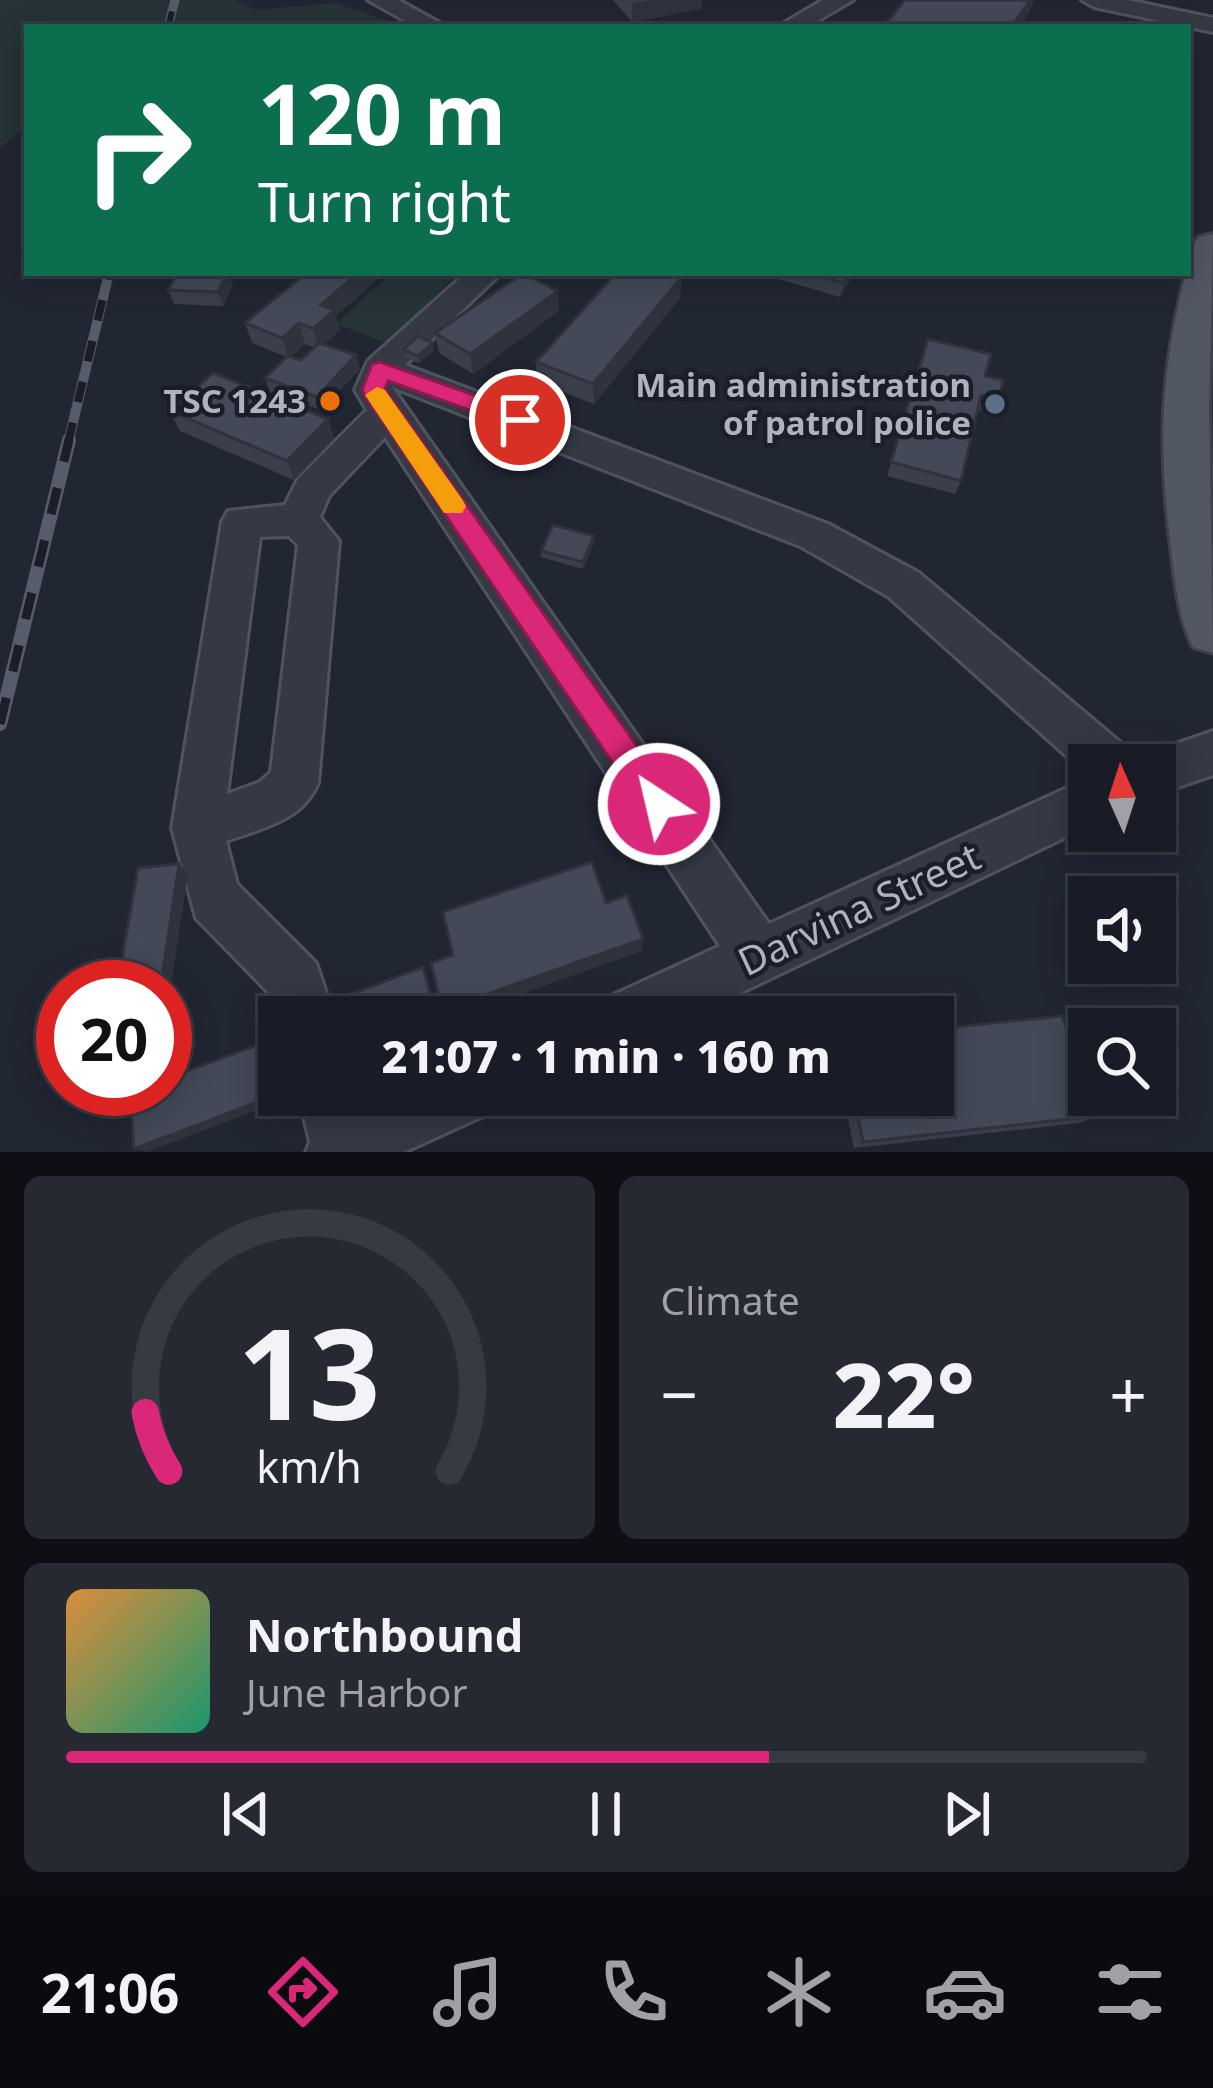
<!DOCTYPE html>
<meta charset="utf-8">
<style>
body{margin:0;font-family:"Noto Sans",sans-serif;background:#262932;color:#f1f3f6;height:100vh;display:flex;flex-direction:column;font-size:45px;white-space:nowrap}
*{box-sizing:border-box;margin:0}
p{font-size:39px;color:#9fa1a7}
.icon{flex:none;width:66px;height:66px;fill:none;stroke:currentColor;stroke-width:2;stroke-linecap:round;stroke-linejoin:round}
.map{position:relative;height:1152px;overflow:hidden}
.side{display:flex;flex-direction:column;gap:24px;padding:24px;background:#0e0f15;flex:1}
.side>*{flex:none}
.banner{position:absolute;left:24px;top:24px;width:1167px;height:252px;border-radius:0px;box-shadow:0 6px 30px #0003,0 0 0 3px #373a43;background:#0b6e4f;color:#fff;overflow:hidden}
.needle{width:78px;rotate:357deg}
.tools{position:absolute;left:1068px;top:744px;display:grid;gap:24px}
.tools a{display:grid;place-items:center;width:108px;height:108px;border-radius:0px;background:#191c26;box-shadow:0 6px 30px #0003,0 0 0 3px #373a43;font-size:60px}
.speed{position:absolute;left:36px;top:960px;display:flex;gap:24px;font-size:60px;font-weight:700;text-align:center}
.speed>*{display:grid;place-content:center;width:156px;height:156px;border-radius:50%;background:#191c26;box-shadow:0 6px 30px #0003,0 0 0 3px #373a43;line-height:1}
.speed .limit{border:18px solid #d22;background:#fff;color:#111}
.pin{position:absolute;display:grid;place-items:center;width:102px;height:102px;color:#fff;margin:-51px;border:6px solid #fff;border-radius:50%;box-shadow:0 3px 12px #0007}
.me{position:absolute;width:132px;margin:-66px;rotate:325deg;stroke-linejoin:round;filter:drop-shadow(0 0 9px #0008)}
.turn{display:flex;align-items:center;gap:42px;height:252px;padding:0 36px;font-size:54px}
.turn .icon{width:156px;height:156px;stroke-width:2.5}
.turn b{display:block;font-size:84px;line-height:102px}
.big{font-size:90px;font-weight:800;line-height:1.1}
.side .card{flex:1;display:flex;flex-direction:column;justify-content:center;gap:18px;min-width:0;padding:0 42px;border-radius:18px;background:#262932}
.side .dial{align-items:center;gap:0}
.dial svg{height:312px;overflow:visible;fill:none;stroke:#373a43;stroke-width:7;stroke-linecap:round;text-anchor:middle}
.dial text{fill:#f1f3f6;stroke:none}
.song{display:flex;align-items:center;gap:36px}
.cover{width:144px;height:144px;border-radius:18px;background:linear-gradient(135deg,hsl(30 70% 55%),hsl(160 70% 35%))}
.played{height:12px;border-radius:6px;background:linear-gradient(90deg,#db2777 65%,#373a43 65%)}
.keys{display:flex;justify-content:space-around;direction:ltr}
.heat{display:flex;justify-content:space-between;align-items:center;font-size:66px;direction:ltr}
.side .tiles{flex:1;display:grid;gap:24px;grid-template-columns:1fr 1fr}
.card:last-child{grid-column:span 2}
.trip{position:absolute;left:258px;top:996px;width:696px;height:120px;border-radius:0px;background:#191c26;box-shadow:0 6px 30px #0003,0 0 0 3px #373a43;font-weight:800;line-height:120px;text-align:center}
.tabs{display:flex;height:192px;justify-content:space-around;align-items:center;background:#0a0b0f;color:#9fa1a7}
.tabs .icon{width:84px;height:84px}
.tabs .on{color:#db2777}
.tabs b{font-size:54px;color:#f1f3f6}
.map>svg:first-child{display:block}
</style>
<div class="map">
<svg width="1213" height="1152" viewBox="0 0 1213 1152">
<rect width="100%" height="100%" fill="#212633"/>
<!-- green -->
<g fill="#263437">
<path d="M0 0H234L256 10 335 3 407 27H27V126L0 148Z"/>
<path d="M391 273H458L387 343 336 324Z"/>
</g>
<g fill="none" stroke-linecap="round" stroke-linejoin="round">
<defs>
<g id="minor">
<path d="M368 0H398L447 27H416Z"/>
<path d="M823 0H853L807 27H777Z"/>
<path d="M1082 0H1128L1213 18V32L1094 7Z"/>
<path d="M466 273H501L405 365 828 524 919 573 1128 749 1135 764 1138 757 1213 731V775L1155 795V765H1089V776L889 597 800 546 392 387 769 924 1089 778V826L690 1017H601L609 997 720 946 385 437 329 496 320 517 339 541 318 783C302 821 262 828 226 841L237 884 316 963 334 1017 279 1020 273 997 196 918 172 828 222 522 228 511 285 505 298 479 367 410 355 390 368 361ZM289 536 298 545 271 772 260 782 227 794 260 537Z"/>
<path d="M299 1095H357L361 1110 394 1095H491L483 1116 404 1152H306L310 1142Z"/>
</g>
<path id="major" d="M1213 234 1209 407 1213 653 1193 647C1178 617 1175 580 1171 547 1156 429 1163 357 1193 246L1199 237Z"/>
</defs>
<!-- minor casing -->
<use href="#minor" stroke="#4f535f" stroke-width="6"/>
<!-- major casing -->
<use href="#major" stroke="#3e424d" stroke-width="6"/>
<!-- minor -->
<use href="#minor" fill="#343944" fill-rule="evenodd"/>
<!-- major -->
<use href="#major" fill="#525764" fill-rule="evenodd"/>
<defs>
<path id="rail-far2" d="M168 27 175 0"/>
<path id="rail-far1" d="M68 443 109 273"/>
<path id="rail" d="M0 724 69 440"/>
</defs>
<!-- rail-far2 casing -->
<use href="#rail-far2" stroke="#575c6a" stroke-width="9"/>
<!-- rail-far1 casing -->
<use href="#rail-far1" stroke="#575c6a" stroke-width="10"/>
<!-- rail casing -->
<use href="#rail" stroke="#575c6a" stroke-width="14"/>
<!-- rail-far2 -->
<use href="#rail-far2" stroke="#1a1e28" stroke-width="6" stroke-dasharray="16" stroke-linecap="butt"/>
<!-- rail-far1 -->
<use href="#rail-far1" stroke="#1a1e28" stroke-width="8" stroke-dasharray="21" stroke-linecap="butt"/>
<!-- rail -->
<use href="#rail" stroke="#1a1e28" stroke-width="9" stroke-dasharray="27" stroke-linecap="butt"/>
</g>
<!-- wall -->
<g fill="#3a3f4b" fill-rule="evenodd">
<path d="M613 0H702L701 9 632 22Z"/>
<path d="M758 273H854L840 297Z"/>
<path d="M681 278 680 298 594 404 537 382 536 362Z"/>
<path d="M233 285 223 306 174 304 168 290Z"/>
<path d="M559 311 473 374 439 353 435 333Z"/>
<path d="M336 316 340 330 324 344 356 355 360 369 321 410 270 392 265 378 287 357 252 343 245 323ZM305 344 314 347 301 360 291 357Z"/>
<path d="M928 339 985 376 999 400 993 413 978 410 961 481 955 494 887 476Z"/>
<path d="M403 350H434L419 363 404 357Z"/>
<path d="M494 393 539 400 525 414 495 400Z"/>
<path d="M170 411 328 419 334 439 294 480 180 431Z"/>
<path d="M594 536V543L583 569 541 557V551Z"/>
<path d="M188 873 171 984 126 987 118 981Z"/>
<path d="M843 1095H933L1097 1116 1080 1123 854 1148Z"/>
</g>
<!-- shaded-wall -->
<g fill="#2f333d">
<path d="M650 0H702L701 9 632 22V3Z"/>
<path d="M1030 0H1034L1029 13 1020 27H1012Z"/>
<path d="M227 273 233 285 223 306 218 292Z"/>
<path d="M358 273H385L336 316 340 330 319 349 313 329 321 305Z"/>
<path d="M849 273H854L840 297 843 283Z"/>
<path d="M681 278 680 298 594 404 593 384Z"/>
<path d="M558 291 559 311 473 374 470 354Z"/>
<path d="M299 323 305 344 289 358 282 338Z"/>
<path d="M433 343 434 350 419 363 418 356Z"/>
<path d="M356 355 360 369 321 410 317 397Z"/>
<path d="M538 393 539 400 525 414V407Z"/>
<path d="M328 419 334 439 294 480 287 461Z"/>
<path d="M594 536V543L583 569V562Z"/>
<path d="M179 864 188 873 171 984 162 977Z"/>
<path d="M643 939 642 951 457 1017H445L442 1010Z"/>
<path d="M423 967 427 975 438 1017H422Z"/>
<path d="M279 1094 297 1095 147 1152 134 1149Z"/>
</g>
<!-- building -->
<g fill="#434957" stroke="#2f333d" stroke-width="3">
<path d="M905 0H1030L1012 27H883Z"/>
<path d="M177 273H227L218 292 168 290Z"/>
<path d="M306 273H358L321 305 335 310 313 329 299 323 282 338 245 323Z"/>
<path d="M523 273 558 291 470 354 435 333Z"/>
<path d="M616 273H667L681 278 593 384 536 362Z"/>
<path d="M808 273H849L843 283Z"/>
<path d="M418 336 433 343 418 356 403 350Z"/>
<path d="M928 339 991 354 985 376 1003 380 999 400 981 395 961 481 891 462Z"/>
<path d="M319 343 356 355 317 397 265 378 288 356 301 360Z"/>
<path d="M213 373 328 419 287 461 170 411Z"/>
<path d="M508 379 538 393 525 407 494 393Z"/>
<path d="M553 525 594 536 583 562 541 551Z"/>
<path d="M592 862 606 903 627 895 643 939 442 1010 431 963 453 955 443 912Z"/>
<path d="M179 864 162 977 118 981 138 868Z"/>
<path d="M423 967 435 1012 422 1017H344L340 998Z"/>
<path d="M1062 1016 1097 1116 863 1142 853 1095H933V1029Z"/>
<path d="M279 1037V1094L134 1149 130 1092 137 1089H165V1079Z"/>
</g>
<!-- route -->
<path fill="#db2777" stroke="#8e194d" stroke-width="3" d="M380 362 528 414 532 420 520 428 388 381 385 389 670 793 675 804 670 815 659 819 648 815 365 396 362 390 372 364Z"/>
<!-- slow -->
<path fill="#f59e0b" d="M377 387 385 390 462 499 466 506 462 513H444L365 395Z"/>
<!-- markers -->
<circle fill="#e8710a" stroke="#1a1e28" stroke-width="4.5" cx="330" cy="401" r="12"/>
<circle fill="#5c6f8a" stroke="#1a1e28" stroke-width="4.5" cx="995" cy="404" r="12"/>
<g text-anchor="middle" stroke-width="9" stroke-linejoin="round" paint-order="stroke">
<!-- poi labels -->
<g font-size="33" font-weight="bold" fill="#aeb3c1" stroke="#1a1e28" text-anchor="end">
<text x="971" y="397">Main administration<tspan x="971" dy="38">of patrol police</tspan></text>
<text x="306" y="413">TSC 1243</text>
</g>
<!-- near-street labels -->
<g font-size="39" fill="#aeb3c1" stroke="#1a1e28">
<text transform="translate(859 909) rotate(-25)" y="14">Darvina Street</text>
</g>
</g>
</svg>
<div class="tools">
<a><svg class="needle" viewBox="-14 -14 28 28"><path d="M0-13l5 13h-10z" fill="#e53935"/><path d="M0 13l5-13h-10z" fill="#9fa1a7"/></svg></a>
<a><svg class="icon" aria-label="sound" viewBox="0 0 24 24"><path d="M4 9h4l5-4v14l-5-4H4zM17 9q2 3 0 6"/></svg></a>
<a><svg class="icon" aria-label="search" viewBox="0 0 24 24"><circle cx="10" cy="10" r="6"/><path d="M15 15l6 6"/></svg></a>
</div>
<div class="speed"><div class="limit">20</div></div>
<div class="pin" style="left:520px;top:420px;background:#d93025"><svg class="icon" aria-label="arrive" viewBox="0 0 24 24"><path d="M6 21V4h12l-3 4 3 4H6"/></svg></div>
<svg class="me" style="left:659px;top:804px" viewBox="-20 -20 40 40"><circle r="17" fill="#db2777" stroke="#fff" stroke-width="3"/><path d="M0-11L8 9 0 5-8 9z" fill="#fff"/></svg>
<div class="trip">21:07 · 1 min · 160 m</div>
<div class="banner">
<div class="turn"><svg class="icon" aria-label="right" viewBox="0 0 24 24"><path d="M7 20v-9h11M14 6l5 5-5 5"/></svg><div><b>120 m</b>Turn right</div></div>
</div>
</div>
<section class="side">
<div class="tiles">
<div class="card dial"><svg viewBox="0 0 100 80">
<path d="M14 69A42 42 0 1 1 86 69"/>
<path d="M14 69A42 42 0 0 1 8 54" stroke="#db2777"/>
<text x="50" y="56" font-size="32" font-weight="700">13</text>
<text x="50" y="72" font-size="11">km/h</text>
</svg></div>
<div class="card"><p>Climate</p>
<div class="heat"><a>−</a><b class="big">22°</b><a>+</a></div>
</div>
<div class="card">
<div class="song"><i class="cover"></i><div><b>Northbound</b><p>June Harbor</p></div></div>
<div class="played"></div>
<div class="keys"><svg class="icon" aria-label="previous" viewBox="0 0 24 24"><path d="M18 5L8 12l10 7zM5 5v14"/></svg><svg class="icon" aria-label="pause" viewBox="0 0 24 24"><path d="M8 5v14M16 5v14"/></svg><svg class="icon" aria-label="next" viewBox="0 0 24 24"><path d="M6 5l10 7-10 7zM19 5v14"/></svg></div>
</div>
</div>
</section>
<nav class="tabs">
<b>21:06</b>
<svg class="icon on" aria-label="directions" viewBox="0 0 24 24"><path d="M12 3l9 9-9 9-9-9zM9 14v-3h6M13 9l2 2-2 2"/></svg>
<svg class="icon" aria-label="music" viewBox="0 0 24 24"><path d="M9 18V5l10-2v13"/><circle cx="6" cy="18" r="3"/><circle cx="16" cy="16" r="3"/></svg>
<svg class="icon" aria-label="phone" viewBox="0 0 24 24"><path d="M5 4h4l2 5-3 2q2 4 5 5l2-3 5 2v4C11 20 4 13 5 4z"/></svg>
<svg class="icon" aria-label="climate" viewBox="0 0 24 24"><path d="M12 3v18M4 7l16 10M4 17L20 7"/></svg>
<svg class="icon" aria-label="car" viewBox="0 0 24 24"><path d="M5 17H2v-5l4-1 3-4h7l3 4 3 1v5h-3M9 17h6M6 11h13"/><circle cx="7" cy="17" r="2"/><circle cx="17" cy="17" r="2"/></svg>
<svg class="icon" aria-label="filters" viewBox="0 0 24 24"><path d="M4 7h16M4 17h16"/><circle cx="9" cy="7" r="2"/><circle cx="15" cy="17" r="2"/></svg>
</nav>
